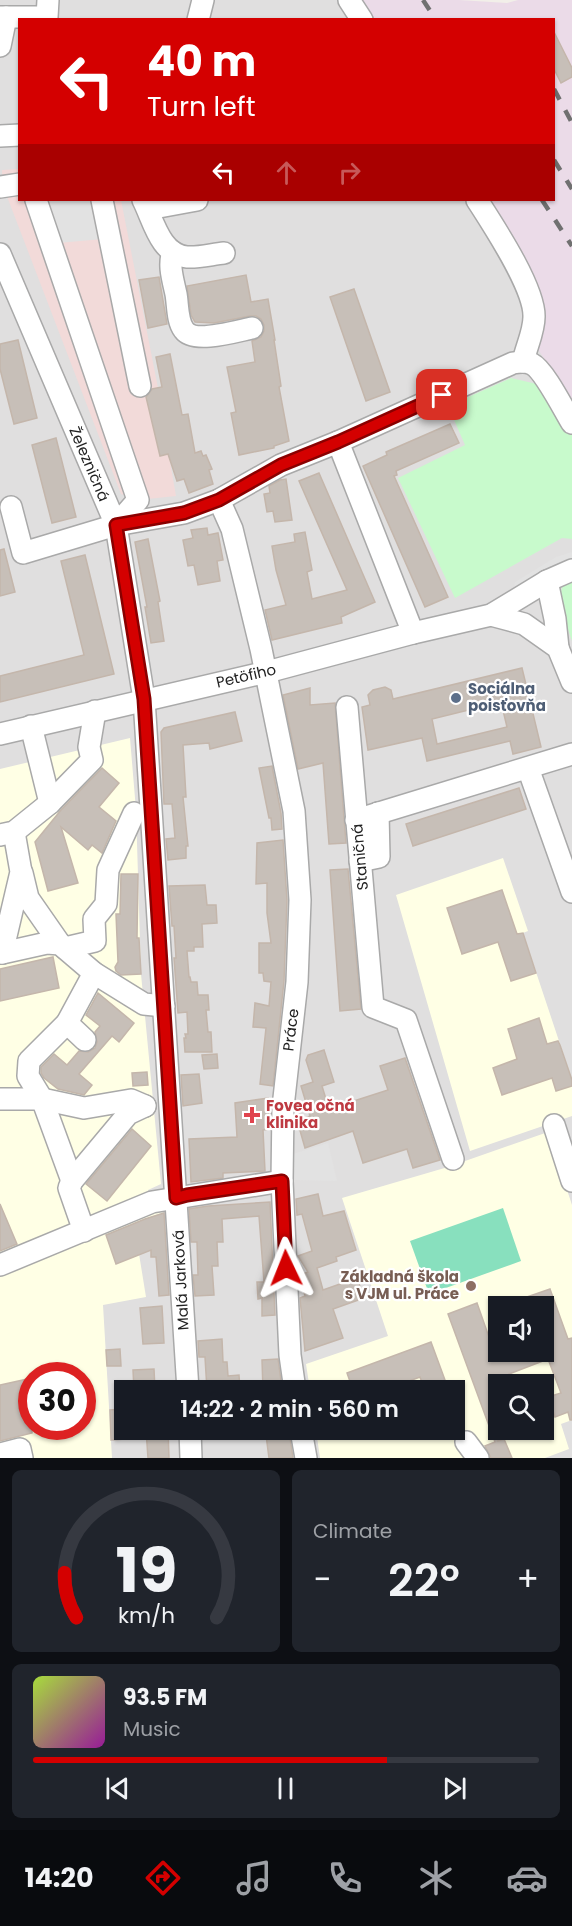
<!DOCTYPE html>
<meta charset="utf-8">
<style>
body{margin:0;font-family:Poppins,sans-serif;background:#20242c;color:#f1f3f6;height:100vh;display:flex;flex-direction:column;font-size:22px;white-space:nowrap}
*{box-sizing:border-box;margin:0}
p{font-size:20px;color:#9ea1a6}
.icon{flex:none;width:33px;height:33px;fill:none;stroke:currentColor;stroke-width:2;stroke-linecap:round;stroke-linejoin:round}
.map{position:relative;height:1458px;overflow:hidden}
.details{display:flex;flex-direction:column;gap:12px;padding:12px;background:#0d0f14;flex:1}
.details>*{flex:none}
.top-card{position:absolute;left:18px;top:18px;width:537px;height:183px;border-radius:0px;box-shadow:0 2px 4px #0004;background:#d40000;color:#fff;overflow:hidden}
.tools{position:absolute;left:488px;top:1296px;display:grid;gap:12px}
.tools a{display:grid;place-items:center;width:66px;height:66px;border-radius:0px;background:#171b24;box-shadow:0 2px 4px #0004;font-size:30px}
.speed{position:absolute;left:18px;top:1362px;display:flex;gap:12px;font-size:30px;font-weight:700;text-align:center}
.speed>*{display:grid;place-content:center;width:78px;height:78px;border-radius:50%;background:#171b24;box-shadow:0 2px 4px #0004;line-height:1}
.speed .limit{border:9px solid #d22;background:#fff;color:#111}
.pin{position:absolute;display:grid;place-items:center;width:51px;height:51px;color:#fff;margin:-26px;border-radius:12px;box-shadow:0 3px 9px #0006}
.me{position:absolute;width:66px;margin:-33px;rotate:358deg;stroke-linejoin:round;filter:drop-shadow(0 0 4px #0008)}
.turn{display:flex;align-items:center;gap:21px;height:126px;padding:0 30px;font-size:27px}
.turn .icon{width:78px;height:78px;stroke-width:2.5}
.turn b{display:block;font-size:42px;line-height:51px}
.lanes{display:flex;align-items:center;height:57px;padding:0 30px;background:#0003;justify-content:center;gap:30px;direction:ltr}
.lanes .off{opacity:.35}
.big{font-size:45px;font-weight:600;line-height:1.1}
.details .card{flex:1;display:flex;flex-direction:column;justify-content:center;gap:9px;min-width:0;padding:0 21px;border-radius:9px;background:#20242c}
.details .dial{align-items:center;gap:0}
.dial svg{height:156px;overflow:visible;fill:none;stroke:#363941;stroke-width:7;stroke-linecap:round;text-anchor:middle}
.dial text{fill:#f1f3f6;stroke:none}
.song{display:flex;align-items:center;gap:18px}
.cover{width:72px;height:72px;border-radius:9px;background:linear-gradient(135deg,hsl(80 70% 55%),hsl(300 70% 35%))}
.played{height:6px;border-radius:3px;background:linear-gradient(90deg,#d40000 70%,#363941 70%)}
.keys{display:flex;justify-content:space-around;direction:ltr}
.heat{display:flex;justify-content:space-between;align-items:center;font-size:33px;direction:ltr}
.details .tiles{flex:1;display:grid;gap:12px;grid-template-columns:1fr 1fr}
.card:last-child{grid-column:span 2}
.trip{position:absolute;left:114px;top:1380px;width:351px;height:60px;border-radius:0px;background:#171b24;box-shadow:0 2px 4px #0004;font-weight:600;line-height:60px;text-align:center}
.tab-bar{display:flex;height:96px;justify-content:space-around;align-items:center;background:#090b0e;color:#9ea1a6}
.tab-bar .icon{width:42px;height:42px}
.tab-bar .selected{color:#d40000}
.tab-bar b{font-size:27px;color:#f1f3f6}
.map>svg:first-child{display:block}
</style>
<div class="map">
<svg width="572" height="1458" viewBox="0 0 572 1458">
<rect width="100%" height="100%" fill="#f2efe9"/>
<!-- residential -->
<path fill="#e0dfdf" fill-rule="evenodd" d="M0 0H355L367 19 20 20V200H482L572 403V1458H0ZM498 1306H543V1352H498ZM32 1376H82V1426H32ZM498 1384H543V1430H498ZM124 1390H454V1430H124Z"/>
<!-- commercial -->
<path fill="#f2dad9" d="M19 169 20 200H121L171 454 170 462 176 496 138 500 121 494 3 186 2 170Z"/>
<!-- industrial -->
<path fill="#ebdbe8" d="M355 0H459L507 3 518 0H572V403L536 346 537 286 482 200H554V20L367 19Z"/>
<!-- education -->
<g fill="#ffffe5" fill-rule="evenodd">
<path d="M130 738 136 810 141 974 161 1184 148 1190 154 1209 164 1212 134 1223 146 1297 103 1305 112 1458H0V769ZM32 1376H82V1426H32Z"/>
<path d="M503 858 528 931 523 933 572 1080V1116L470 1151 396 895Z"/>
<path d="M548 1132 572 1205V1420L561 1424 569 1449 545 1458H320L316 1430H454V1390H310L306 1364 388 1336 342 1198 448 1167ZM498 1306H543V1352H498ZM498 1384H543V1430H498Z"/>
</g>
<!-- park -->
<g fill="#c8facc">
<path d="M511 378 541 385 572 435V539L562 538 455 598 398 478 465 445 448 406Z"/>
<path d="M572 579V641C566 621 554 600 565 581Z"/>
</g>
<!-- pitch -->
<path fill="#88e0be" d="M503 1208 521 1261 429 1294 410 1241Z"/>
<!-- parking -->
<g fill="#e2e2e2">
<path d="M48 200H95L103 239 58 243Z"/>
<path d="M572 552V564L514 595 515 582 556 557Z"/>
<path d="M328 1143 337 1181 292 1180 293 1154Z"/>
</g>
<!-- building -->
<g fill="#c7bfb8" stroke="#c4b6ab" stroke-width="1.5" fill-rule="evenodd">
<path d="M554 32 572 68V77L561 83 554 69Z"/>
<path d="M246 275 251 302 268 299 275 340H274L281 386 279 387 289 441 274 446V448L239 455 231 413 236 412 227 367 255 362 252 341 261 337 264 331V325L261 319 256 316H250L214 323 195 322 191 315 187 286Z"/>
<path d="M159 277 167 324 148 328 139 280Z"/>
<path d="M354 289 390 392 366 401 330 297Z"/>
<path d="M18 340 37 418 14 424 0 369V344Z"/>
<path d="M170 354 182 415 188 414 195 453 201 451 203 456 206 455 212 469 209 470 213 484 189 493 184 479 177 481 168 454 160 456 146 397 152 389 162 387 156 357Z"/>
<path d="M450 424 459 443 396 471 397 475 394 476 448 597 425 607 363 466 387 455 386 452Z"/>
<path d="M56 438 76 517 52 523 32 445Z"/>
<path d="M319 473 375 602 341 617 342 623 272 640 265 610 286 605 276 570 272 546 295 542 294 534 305 532 312 570 307 572 312 599 347 590 299 481Z"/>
<path d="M286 479 292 520 275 522 273 511 267 512 264 494 270 493 269 486 280 480Z"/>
<path d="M207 528 208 535 218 533 223 560 217 561 220 581 198 585 194 565 188 566 183 540 193 538 191 530Z"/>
<path d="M148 539 160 601 158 602 164 641 151 643 145 607H147L135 542Z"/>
<path d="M4 549 15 592 0 596V550Z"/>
<path d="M85 555 114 674 0 702V676L84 655 61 561Z"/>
<path d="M522 668 541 747 513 754 510 741 427 761 422 738 368 750 362 707 370 705 368 695 373 690 385 687 391 690 393 699ZM501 702 507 727 437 744 432 719Z"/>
<path d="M310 688V705L335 703 346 843 329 844 323 763 298 769 283 695Z"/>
<path d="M235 712 242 741 210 749 209 743 183 745 186 797H183L188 846H186V858L168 860 166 839 175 838 172 804H164L161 732 164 728Z"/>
<path d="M272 766 281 813 282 829 272 830 271 818H269L259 768Z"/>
<path d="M102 768 119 783 99 807 116 821 102 853 92 845 88 850 61 827 78 883 48 891 35 842 61 810Z"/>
<path d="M519 788 526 809 413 846 406 824Z"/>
<path d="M283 840 287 900 284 981 273 1086 260 1084 266 1028 253 1027 255 1003 269 1006 271 982 264 981 263 973H259V943H271L267 913V883L256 884 257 843Z"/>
<path d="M348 869 361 1009 340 1011 330 870Z"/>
<path d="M121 874H138L137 938H139L141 974 121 975 116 971 115 967 118 962 116 914H120Z"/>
<path d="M205 885 207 905H216L217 923 202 924 203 947H194V951H187L189 977H190L191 982H197L198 995H208L209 1010H206L208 1032H211L212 1052H185L184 1038H186L185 1034H188L187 1012 178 1013 174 958H176L174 926H172L169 886Z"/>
<path d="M502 890 517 934 523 933 536 973 511 981 498 942 462 954 447 908Z"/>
<path d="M53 957 59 988 0 1001V969Z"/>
<path d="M98 993 134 1023 119 1042 112 1036 79 1074 92 1085 84 1095 58 1089 44 1078 41 1073V1067L54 1054 67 1065 79 1051 88 1052 95 1048 97 1042 95 1032 100 1026 86 1015Z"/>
<path d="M539 1018 547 1044 558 1041 560 1045 572 1080V1086L556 1091 552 1078 502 1095 493 1068 517 1059 508 1029Z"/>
<path d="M324 1050 334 1082 322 1086 329 1109 388 1090 380 1066 405 1058 440 1160 413 1168 407 1149 363 1163 353 1131 305 1148 299 1127 300 1120 310 1116 301 1086 313 1082 306 1060 308 1055Z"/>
<path d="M217 1054 218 1068 204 1069 202 1055Z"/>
<path d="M147 1072 148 1085 133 1086 132 1073Z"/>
<path d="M199 1074 202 1103 183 1106 181 1075Z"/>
<path d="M268 1098 269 1129 263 1130 265 1171 223 1173V1178L191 1182 189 1139 237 1137 235 1103Z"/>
<path d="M132 1129 151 1146 107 1201 86 1184Z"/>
<path d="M318 1194 323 1216 344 1211 356 1250 336 1257 337 1261 317 1268 323 1290 357 1278 364 1298 333 1309 343 1338 305 1351 300 1298 305 1296 300 1275 308 1272 298 1256 312 1251 302 1214 297 1215 296 1199Z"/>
<path d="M270 1202 275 1315 262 1316V1298L258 1299 257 1282H264L259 1216 222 1219 223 1242H217L218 1266H212L214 1295 195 1296 193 1275H198L197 1242H191L189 1209 208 1206Z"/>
<path d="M0 1204 17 1244 0 1251Z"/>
<path d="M164 1213 169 1295 159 1296 156 1257H151V1250L116 1264 106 1235 145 1219Z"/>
<path d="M550 1289 568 1339 572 1338V1420H570L568 1412 555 1417 548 1397 561 1393 548 1359 509 1374 513 1384H498V1441L504 1439 512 1458H491L485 1446 495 1442 448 1314 477 1303 496 1357 511 1352H543V1306H504V1305Z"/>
<path d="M162 1306 164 1343 143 1344 140 1308Z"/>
<path d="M222 1339 223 1362H227L228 1376 239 1375 240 1390H207L205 1357H199L198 1341Z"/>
<path d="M431 1342 445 1380 424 1388 420 1377 385 1390H353L347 1373Z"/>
<path d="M120 1349 121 1366H107L106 1350Z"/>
<path d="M278 1359 282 1388 263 1390 262 1360Z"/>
<path d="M154 1369 155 1390H134L133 1370Z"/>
<path d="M32 1378V1433L0 1441V1385Z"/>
<path d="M123 1409 125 1439 111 1440 110 1410Z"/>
<path d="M146 1430H168L169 1458H148Z"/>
<path d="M289 1431 293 1458H269L266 1435Z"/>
</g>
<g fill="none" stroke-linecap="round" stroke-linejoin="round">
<defs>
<g id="minor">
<path d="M349 0 362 20"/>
<path d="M0 17H47L48 0"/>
<path d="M198 20 203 0"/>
<path d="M0 46 6 17"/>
<path d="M0 136 20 135"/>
<path d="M0 187 20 184"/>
<path d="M102 200 140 386"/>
<path d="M143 200C153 219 160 255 187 257 198 258 213 254 224 253"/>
<path d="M477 200C493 225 535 288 534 317 534 332 526 347 523 362"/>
<path d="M148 209 197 200"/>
<path d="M173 252C168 265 173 280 176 294 178 305 177 321 184 330 194 344 237 331 252 328"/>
<path d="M0 254 116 525 144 699 188 1390"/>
<path d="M338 442 413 633"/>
<path d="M219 500 232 529 261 649 294 811 300 900 297 982 283 1107 282 1181 290 1355 295 1390"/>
<path d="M11 507 23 553 116 525 138 500 36 200"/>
<path d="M116 525 184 513 219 500 281 465 338 442 513 363C519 362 526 361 532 364 544 370 564 410 572 423"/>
<path d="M547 581 555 619 558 648"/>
<path d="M491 615 524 624 558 648 572 682"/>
<path d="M347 707 373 1007 406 1020 453 1159"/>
<path d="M31 726 50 803"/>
<path d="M0 734 267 672 413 633 491 615 547 581 572 570"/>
<path d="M528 768 572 892"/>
<path d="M356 820 572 754"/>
<path d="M0 835 14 832 50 803 92 760 89 747 95 711"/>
<path d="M360 861 379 857 378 813"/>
<path d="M22 873 28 898 60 944"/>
<path d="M65 948 95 941 94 919 106 904 108 870 134 813"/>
<path d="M0 953H2L21 872 14 832"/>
<path d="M2 953 47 943 60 944 94 973 144 1004 164 1006"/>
<path d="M67 1023 85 1040"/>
<path d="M0 1099H42L84 1108 131 1100 145 1106"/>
<path d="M554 1125 572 1181"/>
<path d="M72 1181 42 1099 28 1076 29 1061 67 1023 94 973"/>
<path d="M84 1231 69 1188 72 1181 128 1114 145 1106"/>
<path d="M0 1265 152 1202 282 1181"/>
<path d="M190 1430 191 1458"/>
<path d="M301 1430 306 1458"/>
<path d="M466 1442 478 1458"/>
<path d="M0 1454 20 1449 22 1458"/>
</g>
</defs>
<!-- minor casing -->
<use href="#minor" stroke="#a9a9a9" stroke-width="24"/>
<!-- minor -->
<use href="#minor" stroke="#fff" stroke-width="21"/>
<!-- rail -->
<g stroke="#707070" stroke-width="4.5" stroke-dasharray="12 12" stroke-linecap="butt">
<path d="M423 0 436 20"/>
<path d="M554 89 572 123"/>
<path d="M554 160 572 189"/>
<path d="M542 200 572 246"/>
</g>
</g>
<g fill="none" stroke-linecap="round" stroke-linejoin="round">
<defs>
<path id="route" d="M286 1268 282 1181 187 1195 176 1198 144 699 116 525 184 513 219 500 281 465 338 442 442 395"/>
</defs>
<!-- route casing -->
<use href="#route" stroke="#8a0000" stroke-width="15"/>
<!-- route -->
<use href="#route" stroke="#d40000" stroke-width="10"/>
</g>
<!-- markers -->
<circle fill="#5c6f8a" stroke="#fff" stroke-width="2" cx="456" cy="698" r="6"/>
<path fill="#e0444e" stroke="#fff" stroke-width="2" d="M249 1106h6v6h6v6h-6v6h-6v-6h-6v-6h6z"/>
<circle fill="#8d6e63" stroke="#fff" stroke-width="2" cx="471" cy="1286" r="6"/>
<g text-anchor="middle" stroke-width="4.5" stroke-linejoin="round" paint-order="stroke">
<!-- street labels -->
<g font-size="15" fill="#222" stroke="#fff">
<text transform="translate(89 464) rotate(67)" y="5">Železničná</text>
<text transform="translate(246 676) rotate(-13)" y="5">Petöfiho</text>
<text transform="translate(360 857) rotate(-95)" y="5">Staničná</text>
<text transform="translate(291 1030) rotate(-83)" y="5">Práce</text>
<text transform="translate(181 1280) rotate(-93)" y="5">Malá Jarková</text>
</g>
<!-- service labels -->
<g font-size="15" font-weight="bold" fill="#4e5e75" stroke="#fff" text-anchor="start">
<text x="468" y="694">Sociálna<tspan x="468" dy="17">poisťovňa</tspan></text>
</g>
<!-- health labels -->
<g font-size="15" font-weight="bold" fill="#be3a42" stroke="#fff" text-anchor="start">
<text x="266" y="1111">Fovea očná<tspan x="266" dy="17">klinika</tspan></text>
</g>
<!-- education labels -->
<g font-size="15" font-weight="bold" fill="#785e54" stroke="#fff" text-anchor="end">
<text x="459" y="1282">Základná škola<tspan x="459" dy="17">s VJM ul. Práce</tspan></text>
</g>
</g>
</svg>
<div class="tools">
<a><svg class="icon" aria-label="sound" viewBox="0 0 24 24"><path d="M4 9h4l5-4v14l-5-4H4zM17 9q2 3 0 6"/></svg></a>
<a><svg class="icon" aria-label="search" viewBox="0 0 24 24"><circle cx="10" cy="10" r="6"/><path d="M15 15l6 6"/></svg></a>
</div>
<div class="speed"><div class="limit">30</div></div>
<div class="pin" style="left:442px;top:395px;background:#d93025"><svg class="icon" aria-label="arrive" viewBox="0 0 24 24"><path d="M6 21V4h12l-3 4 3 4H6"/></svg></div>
<svg class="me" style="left:286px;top:1268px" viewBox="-20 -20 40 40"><path d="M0-17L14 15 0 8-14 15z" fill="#d40000" stroke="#fff" stroke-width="4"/></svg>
<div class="trip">14:22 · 2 min · 560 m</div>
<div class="top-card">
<div class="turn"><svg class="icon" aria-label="left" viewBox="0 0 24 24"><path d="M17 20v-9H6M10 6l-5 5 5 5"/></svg><div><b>40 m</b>Turn left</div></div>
<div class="lanes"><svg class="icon" aria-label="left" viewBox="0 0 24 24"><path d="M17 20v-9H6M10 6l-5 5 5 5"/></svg><svg class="icon off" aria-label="ahead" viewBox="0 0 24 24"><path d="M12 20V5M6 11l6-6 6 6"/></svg><svg class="icon off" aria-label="right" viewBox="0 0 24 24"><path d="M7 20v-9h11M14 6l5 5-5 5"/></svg></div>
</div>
</div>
<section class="details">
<div class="tiles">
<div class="card dial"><svg viewBox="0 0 100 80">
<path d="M14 69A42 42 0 1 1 86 69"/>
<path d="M14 69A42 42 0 0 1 8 46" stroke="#d40000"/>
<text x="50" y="56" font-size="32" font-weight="700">19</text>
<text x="50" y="72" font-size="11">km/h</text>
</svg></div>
<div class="card"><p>Climate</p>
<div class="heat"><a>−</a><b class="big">22°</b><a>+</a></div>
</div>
<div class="card">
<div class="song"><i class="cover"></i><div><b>93.5 FM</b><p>Music</p></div></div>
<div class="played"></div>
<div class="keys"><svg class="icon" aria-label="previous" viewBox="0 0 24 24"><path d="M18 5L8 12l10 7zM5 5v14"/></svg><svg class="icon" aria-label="pause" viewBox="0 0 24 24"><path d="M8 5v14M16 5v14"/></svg><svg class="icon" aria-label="next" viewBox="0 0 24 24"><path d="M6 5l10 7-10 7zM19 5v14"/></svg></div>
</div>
</div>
</section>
<nav class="tab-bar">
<b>14:20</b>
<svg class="icon selected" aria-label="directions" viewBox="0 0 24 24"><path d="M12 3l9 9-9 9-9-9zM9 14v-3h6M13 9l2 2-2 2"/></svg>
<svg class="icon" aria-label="music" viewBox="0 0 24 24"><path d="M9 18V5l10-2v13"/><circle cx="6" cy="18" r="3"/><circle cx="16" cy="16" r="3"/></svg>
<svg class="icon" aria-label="phone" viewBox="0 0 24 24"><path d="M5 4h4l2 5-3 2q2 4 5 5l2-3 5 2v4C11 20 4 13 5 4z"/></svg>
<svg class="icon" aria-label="climate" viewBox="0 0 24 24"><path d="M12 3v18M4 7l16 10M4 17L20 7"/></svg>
<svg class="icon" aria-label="car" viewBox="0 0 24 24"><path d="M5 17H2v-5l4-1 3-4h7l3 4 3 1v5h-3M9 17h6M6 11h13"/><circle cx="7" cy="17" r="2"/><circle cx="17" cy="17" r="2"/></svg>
</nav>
